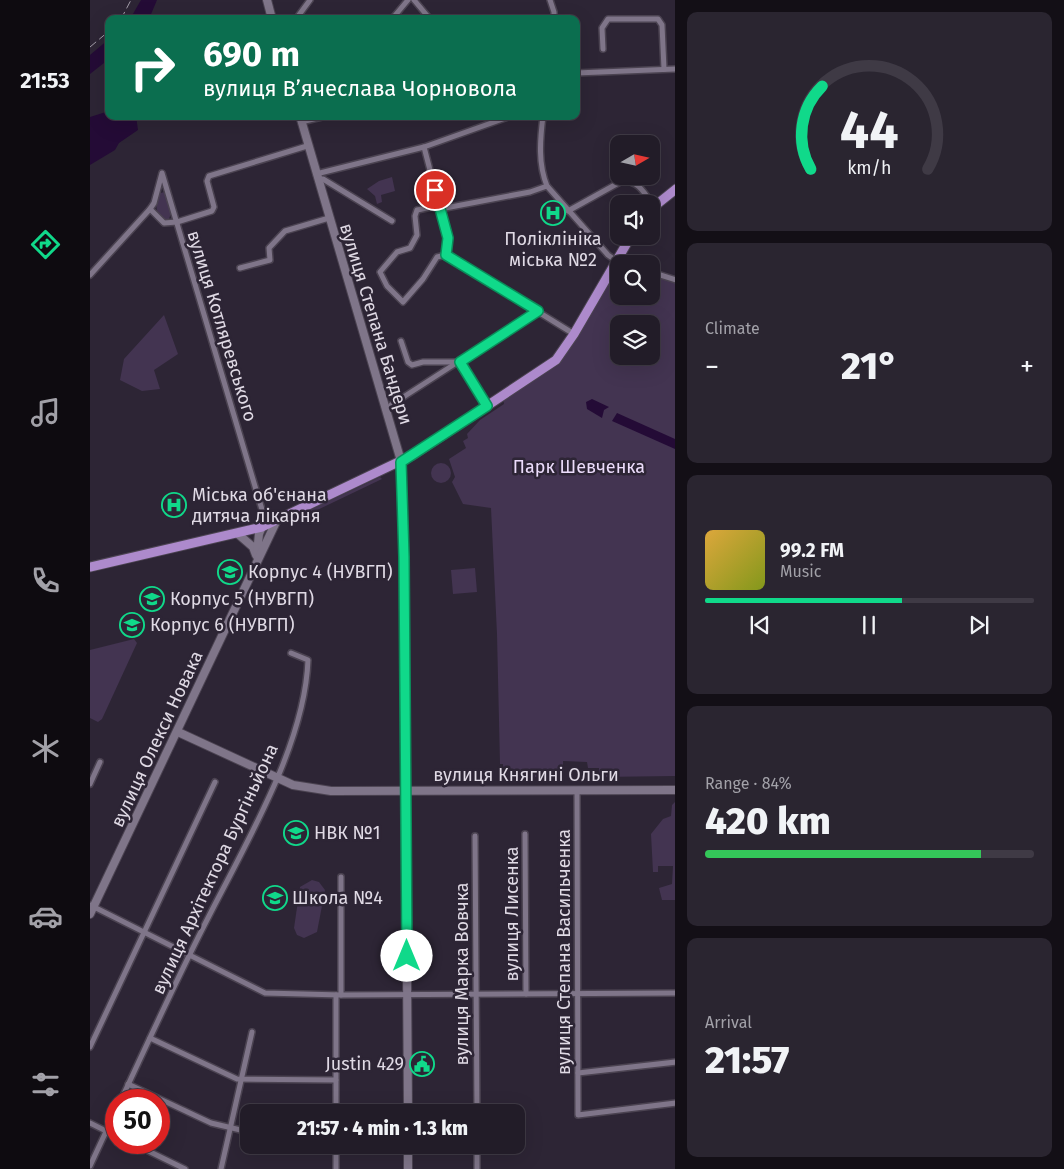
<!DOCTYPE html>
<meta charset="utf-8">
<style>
body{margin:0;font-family:"Fira Sans",sans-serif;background:#2a2530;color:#f1f3f6;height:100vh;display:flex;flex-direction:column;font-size:19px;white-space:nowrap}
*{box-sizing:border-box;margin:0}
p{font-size:16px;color:#a2a1a8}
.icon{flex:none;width:28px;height:28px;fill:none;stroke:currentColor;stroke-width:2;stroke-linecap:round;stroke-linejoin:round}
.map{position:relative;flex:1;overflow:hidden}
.panel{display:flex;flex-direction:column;gap:12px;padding:12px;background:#130f16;width:389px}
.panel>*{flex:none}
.guide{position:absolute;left:15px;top:15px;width:475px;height:105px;border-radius:10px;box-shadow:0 5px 20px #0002,0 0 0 1px #3f3a45;background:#0b6e4f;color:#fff;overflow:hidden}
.needle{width:32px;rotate:81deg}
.tools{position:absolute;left:520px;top:135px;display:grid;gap:10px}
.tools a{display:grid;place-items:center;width:50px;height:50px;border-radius:10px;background:#221c28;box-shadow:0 5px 20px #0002,0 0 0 1px #3f3a45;font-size:25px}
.speed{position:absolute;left:15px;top:1089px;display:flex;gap:10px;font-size:25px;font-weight:700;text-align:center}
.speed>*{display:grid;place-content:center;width:65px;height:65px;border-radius:50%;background:#221c28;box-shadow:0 5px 20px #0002,0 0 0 1px #3f3a45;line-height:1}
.speed .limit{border:8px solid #d22;background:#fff;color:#111}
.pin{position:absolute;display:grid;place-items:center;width:42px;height:42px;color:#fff;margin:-21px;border:2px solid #fff;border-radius:50%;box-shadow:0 1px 5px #0007}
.me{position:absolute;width:55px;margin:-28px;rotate:0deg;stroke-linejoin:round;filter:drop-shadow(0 0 4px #0008)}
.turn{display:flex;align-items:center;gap:18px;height:105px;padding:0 15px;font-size:22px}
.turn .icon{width:65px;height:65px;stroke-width:2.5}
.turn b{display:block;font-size:35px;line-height:42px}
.big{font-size:38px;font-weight:800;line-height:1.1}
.panel .card{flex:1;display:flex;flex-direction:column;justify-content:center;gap:8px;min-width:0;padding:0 18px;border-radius:10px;background:#2a2530}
.panel .dial{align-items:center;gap:0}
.dial svg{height:130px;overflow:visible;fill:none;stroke:#3f3a45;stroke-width:7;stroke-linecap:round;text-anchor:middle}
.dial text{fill:#f1f3f6;stroke:none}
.song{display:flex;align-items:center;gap:15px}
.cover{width:60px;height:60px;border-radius:8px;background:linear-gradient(135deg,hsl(40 70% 55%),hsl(70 70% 35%))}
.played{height:5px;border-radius:2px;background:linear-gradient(90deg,#10d98a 60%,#3f3a45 60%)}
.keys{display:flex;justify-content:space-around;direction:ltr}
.heat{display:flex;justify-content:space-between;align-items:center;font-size:28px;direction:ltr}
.charge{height:8px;border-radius:4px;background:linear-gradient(90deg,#34c759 84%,#3f3a45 0)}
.trip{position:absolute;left:150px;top:1104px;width:285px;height:50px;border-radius:10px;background:#221c28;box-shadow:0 5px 20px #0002,0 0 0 1px #3f3a45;font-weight:800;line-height:50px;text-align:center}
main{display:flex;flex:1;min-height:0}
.tab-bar{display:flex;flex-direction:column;width:90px;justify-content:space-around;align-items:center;background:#0e0b10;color:#a2a1a8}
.tab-bar .icon{width:35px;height:35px}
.tab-bar .current{color:#10d98a}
.tab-bar b{font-size:22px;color:#f1f3f6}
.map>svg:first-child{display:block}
</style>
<main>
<nav class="tab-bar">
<b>21:53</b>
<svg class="icon current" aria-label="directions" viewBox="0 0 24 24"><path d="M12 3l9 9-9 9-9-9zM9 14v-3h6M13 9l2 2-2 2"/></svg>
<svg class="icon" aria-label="music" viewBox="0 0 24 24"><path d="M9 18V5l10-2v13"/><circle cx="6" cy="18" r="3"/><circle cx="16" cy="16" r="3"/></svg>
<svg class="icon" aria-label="phone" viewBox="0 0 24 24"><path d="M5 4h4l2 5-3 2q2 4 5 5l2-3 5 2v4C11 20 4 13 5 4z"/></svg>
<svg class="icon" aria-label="climate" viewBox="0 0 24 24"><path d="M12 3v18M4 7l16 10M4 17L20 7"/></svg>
<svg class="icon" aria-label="car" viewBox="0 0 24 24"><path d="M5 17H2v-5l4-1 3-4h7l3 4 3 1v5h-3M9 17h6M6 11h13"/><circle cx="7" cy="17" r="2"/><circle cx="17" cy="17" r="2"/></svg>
<svg class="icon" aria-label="filters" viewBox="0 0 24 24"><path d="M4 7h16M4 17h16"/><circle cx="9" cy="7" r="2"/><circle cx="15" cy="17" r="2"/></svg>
</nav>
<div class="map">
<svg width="586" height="1169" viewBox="0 0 586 1169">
<rect width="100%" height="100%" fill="#2d2535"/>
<!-- green -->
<g fill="#433451" fill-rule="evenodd">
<path d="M302 177 305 191 291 195 292 202 287 204 285 196 277 189 289 181Z"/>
<path d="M75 192 81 213 79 219 75 221C64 210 65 206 70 193Z"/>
<path d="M529 268V296H561V274L585 282V776L509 777V768H498L497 762 473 761V777H418L413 774V764H410L407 634 401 508 373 504 362 482 365 477 359 459 376 448 373 441 378 438 377 434 390 420 414 404 413 396 465 363 518 273ZM529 324H561V356H529Z"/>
<path d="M74 315 88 354 64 370 70 389 52 391 30 380 34 359Z"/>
<circle cx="351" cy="473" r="10"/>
<path d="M290 477 292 479 221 513 220 510Z"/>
<path d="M385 568 387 592 363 594 361 570Z"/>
<path d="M44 639 47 643 12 719 8 722 0 718V650Z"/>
<path d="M585 802V900H572L569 888 582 884 583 866H568V872H563L561 834 573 819 581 816 582 805Z"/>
<path d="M222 880 229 882 235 890 227 932 214 938 207 935 204 928 210 887Z"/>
</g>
<!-- water -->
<g fill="#240b36">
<path d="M51 0H67L59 19H40Z"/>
<path d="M19 39V59L0 74V55Z"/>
<path d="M19 111V116H46L48 130 29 143 25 150 0 165V117Z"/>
<path d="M502 399 519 407 514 410 512 418 497 409 496 402Z"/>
<path d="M527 413 585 439V449L522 421Z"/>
</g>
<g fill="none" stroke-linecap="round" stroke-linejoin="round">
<defs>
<g id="street">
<path d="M324 0 340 19"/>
<path d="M460 0 464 12V19"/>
<path d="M206 19 220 0"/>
<path d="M302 19 318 0"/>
<path d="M513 49 512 28 518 19H568L572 25 574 69"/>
<path d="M486 73 586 69"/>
<path d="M453 116C450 140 448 164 457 186L518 255 525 260 540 264"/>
<path d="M211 122 236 116"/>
<path d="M334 147 358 239 356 255"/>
<path d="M226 174 334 147 421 116"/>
<path d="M228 180 233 179 302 221"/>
<path d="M60 209 64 203 72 173 167 493 174 516 172 526"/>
<path d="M478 211 532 181C549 180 555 194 564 207"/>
<path d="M356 255 347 257 333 279 313 302 297 286 290 272 307 252 320 248 327 235 325 216 327 210 342 207 350 209 440 192 457 186"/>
<path d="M356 255 484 334"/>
<path d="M150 268 180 260 179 248 195 231 239 218"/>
<path d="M561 272 586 280"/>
<path d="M0 275 60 209 74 223 87 222 122 211 124 207 117 181 119 176 217 146"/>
<path d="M311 341 318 362 322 365 333 362H370L397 406"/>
<path d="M301 405 447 311"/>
<path d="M0 784 10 762"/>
<path d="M487 790 488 1115 586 1103"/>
<path d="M435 834 436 994"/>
<path d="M385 836 387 1112"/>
<path d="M251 877V995"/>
<path d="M0 905 175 993 251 995 586 993"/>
<path d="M246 995V1112"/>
<path d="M60 1038 147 1079 246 1080"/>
<path d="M0 1047 125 782"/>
<path d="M488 1073 586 1062"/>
<path d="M38 1084 121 1123 159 1132"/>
<path d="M31 1100C60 1038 88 976 119 916 157 841 215 744 218 660L201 653"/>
<path d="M0 1123 26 1136"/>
<path d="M40 1142 95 1169"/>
<path d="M246 1145V1169"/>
<path d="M387 1145V1169"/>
<path d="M0 1166 26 1110"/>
<path d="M131 1169 162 1032"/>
</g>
<g id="secondary">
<path d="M177 0 182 19"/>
<path d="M210 116 311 461 314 557 318 1112"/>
<path d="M148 534 163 547 166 555"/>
<path d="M167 553 169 534 172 527"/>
<path d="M88 732 203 785 241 791 586 790"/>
<path d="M0 914 186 522"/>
<path d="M318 1169V1145"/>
</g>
<g id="primary">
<path d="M561 209 586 189"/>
<path d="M0 567 172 527 323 455 466 360 484 334 541 236"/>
</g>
</defs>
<!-- street casing -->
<use href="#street" stroke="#4b4351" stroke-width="8"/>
<!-- secondary casing -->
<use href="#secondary" stroke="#4b4351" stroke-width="10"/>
<!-- primary casing -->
<use href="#primary" stroke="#4b4351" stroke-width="11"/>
<!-- street -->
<use href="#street" stroke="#7f7589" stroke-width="5"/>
<!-- secondary -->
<use href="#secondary" stroke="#7f7589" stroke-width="8"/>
<!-- primary -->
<use href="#primary" stroke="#ad8acc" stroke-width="9"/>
<!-- rail -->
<g stroke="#a49eaa" stroke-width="1" stroke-dasharray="8 4" stroke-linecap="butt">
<path d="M31 19 41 0"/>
<path d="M0 47 19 31"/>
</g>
</g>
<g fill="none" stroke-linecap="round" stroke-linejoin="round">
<defs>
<path id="route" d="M317 956 314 557 311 462 397 406 370 362 448 311 356 255 358 238 345 190"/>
</defs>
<!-- route casing -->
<use href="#route" stroke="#0a8d5a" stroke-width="12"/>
<!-- route -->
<use href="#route" stroke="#10d98a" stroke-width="9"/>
</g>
<!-- icons -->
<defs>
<symbol id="hospital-ring" viewBox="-11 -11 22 22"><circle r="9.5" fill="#2d2535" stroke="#10d98a" stroke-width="1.5"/><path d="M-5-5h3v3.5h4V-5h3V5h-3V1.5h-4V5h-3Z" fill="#10d98a"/></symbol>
<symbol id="university-ring" viewBox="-11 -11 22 22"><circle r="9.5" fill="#2d2535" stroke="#10d98a" stroke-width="1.5"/><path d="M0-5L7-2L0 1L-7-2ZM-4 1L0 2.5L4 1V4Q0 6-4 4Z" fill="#10d98a"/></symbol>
<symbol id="school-ring" viewBox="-11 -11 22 22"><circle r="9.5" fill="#2d2535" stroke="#10d98a" stroke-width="1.5"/><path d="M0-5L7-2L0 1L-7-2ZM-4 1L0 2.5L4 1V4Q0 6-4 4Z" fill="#10d98a"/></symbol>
<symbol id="civic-ring" viewBox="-11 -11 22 22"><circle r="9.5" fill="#2d2535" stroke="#10d98a" stroke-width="1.5"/><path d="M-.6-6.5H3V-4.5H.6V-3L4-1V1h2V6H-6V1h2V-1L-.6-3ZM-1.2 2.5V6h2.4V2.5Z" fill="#10d98a"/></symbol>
</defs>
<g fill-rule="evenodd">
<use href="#hospital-ring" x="449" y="199" width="28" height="28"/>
<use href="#hospital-ring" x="70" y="491" width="28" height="28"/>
<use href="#university-ring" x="126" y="558" width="28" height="28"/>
<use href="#university-ring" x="48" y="585" width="28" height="28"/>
<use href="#university-ring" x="28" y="611" width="28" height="28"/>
<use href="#school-ring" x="192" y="819" width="28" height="28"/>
<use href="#school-ring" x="171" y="884" width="28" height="28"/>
<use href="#civic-ring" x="318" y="1050" width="28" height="28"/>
</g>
<g text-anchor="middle" stroke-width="5" stroke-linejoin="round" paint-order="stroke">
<!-- poi labels -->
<g font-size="18" fill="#e0dae5" stroke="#2d2535" text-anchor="start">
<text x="463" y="245" text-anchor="middle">Поліклініка<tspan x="463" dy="21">міська №2</tspan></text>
<text x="102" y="501">Міська об'єнана<tspan x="102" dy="21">дитяча лікарня</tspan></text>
<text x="158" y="578">Корпус 4 (НУВГП)</text>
<text x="80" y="605">Корпус 5 (НУВГП)</text>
<text x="60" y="631">Корпус 6 (НУВГП)</text>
<text x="224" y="839">НВК №1</text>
<text x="202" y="904">Школа №4</text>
<text x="314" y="1070" text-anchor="end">Justin 429</text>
</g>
<!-- street labels -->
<g font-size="18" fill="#e0dae5" stroke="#2d2535">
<text transform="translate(286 324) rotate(73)" y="6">вулиця Степана Бандери</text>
<text transform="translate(132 326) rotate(73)" y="6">вулиця Котляревського</text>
<text transform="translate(67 739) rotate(-65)" y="6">вулиця Олекси Новака</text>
<text x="436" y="781">вулиця Княгині Ольги</text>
<text transform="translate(125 869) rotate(-65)" y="6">вулиця Архітектора Бургіньйона</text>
<text transform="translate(422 914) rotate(-90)" y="6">вулиця Лисенка</text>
<text transform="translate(474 952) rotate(-90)" y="6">вулиця Степана Васильченка</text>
<text transform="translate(372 974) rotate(-90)" y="6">вулиця Марка Вовчка</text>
</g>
<!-- park labels -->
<g font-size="18" fill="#ecdcfb" stroke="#2d2535">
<text x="489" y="473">Парк Шевченка</text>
</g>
</g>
</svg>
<div class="tools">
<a><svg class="needle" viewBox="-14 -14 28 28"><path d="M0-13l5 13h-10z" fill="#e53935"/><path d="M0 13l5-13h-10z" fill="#a2a1a8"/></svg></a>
<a><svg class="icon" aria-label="sound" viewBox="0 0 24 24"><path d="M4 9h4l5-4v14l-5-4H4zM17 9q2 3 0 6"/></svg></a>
<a><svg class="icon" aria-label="search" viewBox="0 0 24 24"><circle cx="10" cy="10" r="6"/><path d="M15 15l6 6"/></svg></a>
<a><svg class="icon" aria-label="layers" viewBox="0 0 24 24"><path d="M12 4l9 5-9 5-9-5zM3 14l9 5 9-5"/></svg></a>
</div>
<div class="speed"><div class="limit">50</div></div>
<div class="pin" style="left:345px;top:190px;background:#d93025"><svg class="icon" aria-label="arrive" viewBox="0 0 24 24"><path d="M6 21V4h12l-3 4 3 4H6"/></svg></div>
<svg class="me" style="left:317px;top:956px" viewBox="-20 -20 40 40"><circle r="19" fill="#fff"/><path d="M0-13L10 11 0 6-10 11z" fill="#10d98a"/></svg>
<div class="trip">21:57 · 4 min · 1.3 km</div>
<div class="guide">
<div class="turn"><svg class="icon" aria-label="right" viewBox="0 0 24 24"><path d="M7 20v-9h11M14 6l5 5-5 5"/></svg><div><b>690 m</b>вулиця Вʼячеслава Чорновола</div></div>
</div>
</div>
<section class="panel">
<div class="card dial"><svg viewBox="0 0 100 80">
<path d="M14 69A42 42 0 1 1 86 69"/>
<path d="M14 69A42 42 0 0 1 21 18" stroke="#10d98a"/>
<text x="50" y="56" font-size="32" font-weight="700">44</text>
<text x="50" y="72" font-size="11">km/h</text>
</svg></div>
<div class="card"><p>Climate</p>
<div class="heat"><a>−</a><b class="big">21°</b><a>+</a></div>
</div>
<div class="card">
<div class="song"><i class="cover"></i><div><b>99.2 FM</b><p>Music</p></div></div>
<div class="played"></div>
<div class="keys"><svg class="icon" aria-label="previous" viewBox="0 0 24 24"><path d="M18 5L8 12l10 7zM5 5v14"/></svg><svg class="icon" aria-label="pause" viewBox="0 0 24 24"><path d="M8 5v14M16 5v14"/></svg><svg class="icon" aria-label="next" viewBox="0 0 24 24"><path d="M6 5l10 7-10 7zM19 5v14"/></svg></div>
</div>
<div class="card"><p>Range · 84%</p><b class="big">420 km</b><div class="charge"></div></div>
<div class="card"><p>Arrival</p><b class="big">21:57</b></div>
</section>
</main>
